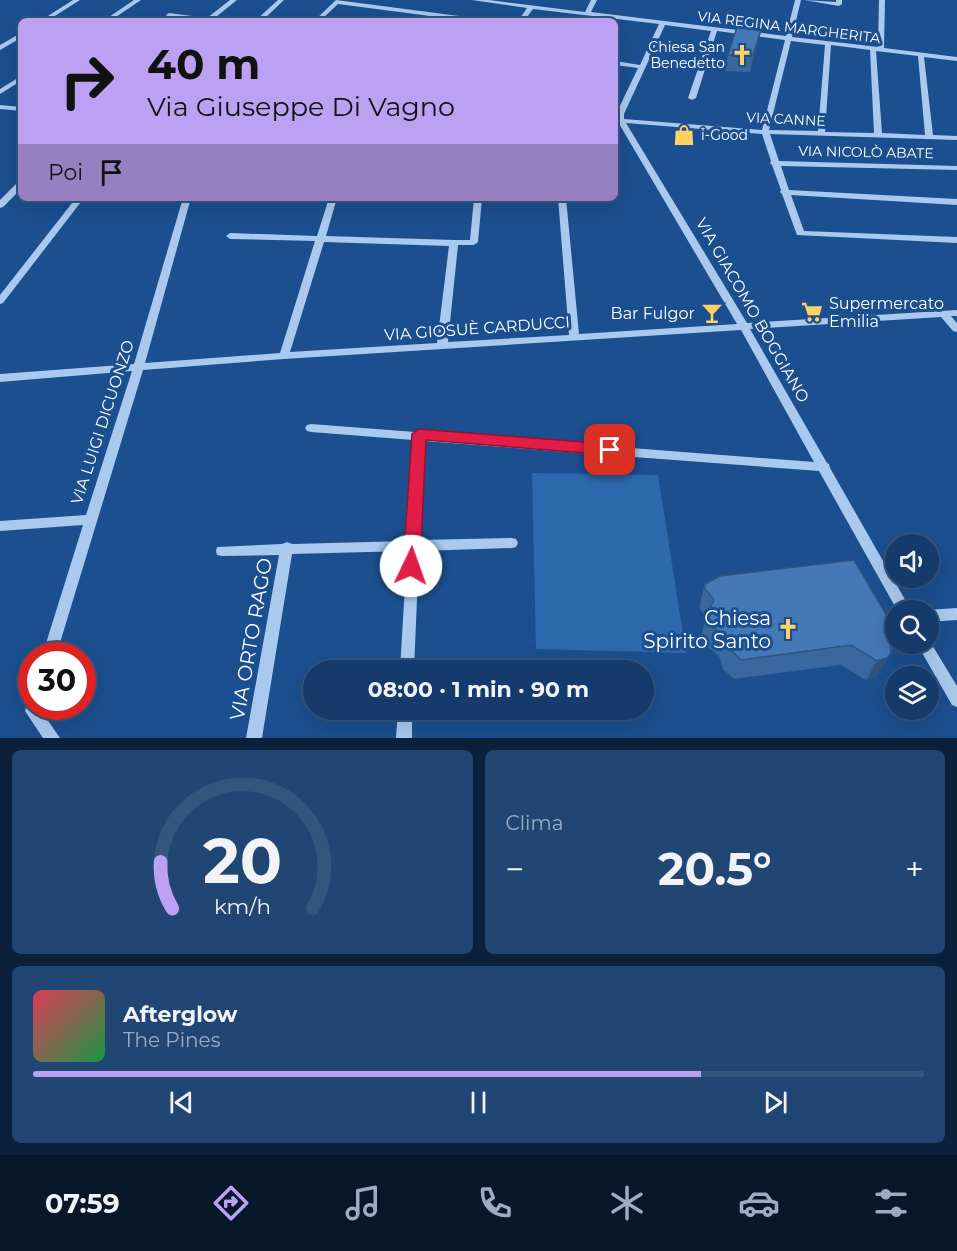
<!DOCTYPE html>
<html lang="it">
<meta charset="utf-8">
<style>
body{margin:0;font-family:Montserrat,sans-serif;background:#214673;color:#f1f3f6;height:100vh;display:flex;flex-direction:column;font-size:22px;white-space:nowrap}
*{box-sizing:border-box;margin:0}
p{font-size:20px;color:#9dadc1}
.icon{flex:none;width:33px;height:33px;fill:none;stroke:currentColor;stroke-width:2;stroke-linecap:round;stroke-linejoin:round}
.map{position:relative;height:738px;overflow:hidden}
.sheet{display:flex;flex-direction:column;gap:12px;padding:12px;background:#0b203b;flex:1}
.sheet>*{flex:none}
.banner{position:absolute;left:18px;top:18px;width:600px;height:183px;border-radius:9px;box-shadow:0 6px 24px #0002,0 0 0 2px #33557e;background:#bca0f2;color:#111;overflow:hidden}
.controls{position:absolute;left:885px;top:534px;display:grid;gap:12px}
.controls a{display:grid;place-items:center;width:54px;height:54px;border-radius:50%;background:#143b6b;box-shadow:0 6px 24px #0002,0 0 0 2px #33557e;font-size:30px}
.speed{position:absolute;left:18px;top:642px;display:flex;gap:12px;font-size:30px;font-weight:700;text-align:center}
.speed>*{display:grid;place-content:center;width:78px;height:78px;border-radius:50%;background:#143b6b;box-shadow:0 6px 24px #0002,0 0 0 2px #33557e;line-height:1}
.speed .limit{border:9px solid #d22;background:#fff;color:#111}
.pin{position:absolute;display:grid;place-items:center;width:51px;height:51px;color:#fff;margin:-26px;border-radius:12px;box-shadow:0 3px 9px #0006}
.me{position:absolute;width:66px;margin:-33px;rotate:3deg;stroke-linejoin:round;filter:drop-shadow(0 0 4px #0008)}
.turn{display:flex;align-items:center;gap:21px;height:126px;padding:0 30px;font-size:27px}
.turn .icon{width:78px;height:78px;stroke-width:2.5}
.turn b{display:block;font-size:42px;line-height:51px}
.then{display:flex;align-items:center;height:57px;padding:0 30px;background:#0003;gap:12px;font-size:22px}
.big{font-size:45px;font-weight:700;line-height:1.1}
.sheet .card{flex:1;display:flex;flex-direction:column;justify-content:center;gap:9px;min-width:0;padding:0 21px;border-radius:9px;background:#214673}
.sheet .dial{align-items:center;gap:0}
.dial svg{height:156px;overflow:visible;fill:none;stroke:#33557e;stroke-width:7;stroke-linecap:round;text-anchor:middle}
.dial text{fill:#f1f3f6;stroke:none}
.song{display:flex;align-items:center;gap:18px}
.cover{width:72px;height:72px;border-radius:9px;background:linear-gradient(135deg,hsl(350 70% 55%),hsl(140 70% 35%))}
.played{height:6px;border-radius:3px;background:linear-gradient(90deg,#bca0f2 75%,#33557e 75%)}
.keys{display:flex;justify-content:space-around;direction:ltr}
.heat{display:flex;justify-content:space-between;align-items:center;font-size:33px;direction:ltr}
.sheet .tiles{flex:1;display:grid;gap:12px;grid-template-columns:1fr 1fr}
.card:last-child{grid-column:span 2}
.trip{position:absolute;left:303px;top:660px;width:351px;height:60px;border-radius:30px;background:#143b6b;box-shadow:0 6px 24px #0002,0 0 0 2px #33557e;font-weight:700;line-height:60px;text-align:center}
.tabs{display:flex;height:96px;justify-content:space-around;align-items:center;background:#08182b;color:#9dadc1}
.tabs .icon{width:42px;height:42px}
.tabs .current{color:#bca0f2}
.tabs b{font-size:27px;color:#f1f3f6}
.map>svg:first-child{display:block}
</style>
<div class="map">
<svg width="957" height="738" viewBox="0 0 957 738">
<rect width="100%" height="100%" fill="#1b4f8f"/>
<!-- green -->
<path fill="#2e69ad" d="M532 473 658 475 686 653 536 649Z"/>
<g fill="none" stroke-linecap="round" stroke-linejoin="round">
<!-- minor -->
<g fill="#a9c9ee" fill-rule="evenodd">
<path d="M73 0H80L47 21H40Z"/>
<path d="M134 0H141L110 21H103Z"/>
<path d="M230 0H237L211 21 169 17 166 15 169 13 207 18Z"/>
<path d="M278 0H284L262 21H255Z"/>
<path d="M336 0 482 19 485 21H468L338 4 320 21H314Z"/>
<path d="M472 0H489L585 12 591 0H597L591 12 786 36 795 0H801L792 37 878 47 879 0H885L884 48 957 57V61L924 57 933 135 957 136V140L770 134 779 161 957 166V170L781 166 789 190 957 199V205L791 195 804 231 957 237V243L797 235 782 194 780 192 781 190 772 165 770 163 771 161 762 134 626 123 747 323 957 310V316H951L957 323V332L953 331 941 317 750 329 827 463 829 464 830 468 911 610H897L819 471 424 441 420 540 512 538 516 539 518 543 516 547 512 548 419 551 414 670H400L407 551 292 554 262 738H246L279 555 222 556 217 555 216 551 217 547 282 544 287 542 292 544 407 541 413 440 311 432 307 431 305 428 307 425 311 424 415 432 419 430 424 432 814 462 741 330 284 359 143 370 56 656H42L83 525 0 531V521L86 515 132 371 0 382V374L134 364 183 198H191L145 363 280 353 315 241 230 239 226 236 230 233 317 236 329 198H337L326 236 454 240H470L474 198H482L478 242 474 245H458L448 342 569 335 558 198H566L579 334 737 324 618 122H615L616 114 638 68 615 65V61L640 65 659 24 533 9 524 21H518L527 8ZM665 25 711 31 688 98 692 100 696 98 717 31 785 40 762 130 624 119V114ZM791 41 825 45 818 131 769 130ZM831 45 870 50 874 133 825 132ZM876 51 918 56 925 135 882 133ZM324 242 449 246 437 343 290 352Z"/>
<path d="M804 0 836 2V0H842V4L839 6Z"/>
<path d="M21 33V38L0 50V45Z"/>
<path d="M21 76V81L0 94V89Z"/>
<path d="M0 105 21 107V111L0 109Z"/>
<path d="M18 182H21V189L3 207 0 208V200Z"/>
<path d="M76 198H84L3 303 0 304V295Z"/>
<path d="M957 608V620L928 622V610H927Z"/>
<path d="M929 640 957 686V707L952 705 917 644H928Z"/>
<path d="M32 700V706H40V709L60 738H43L25 711 28 701Z"/>
<path d="M398 710H412V738H396Z"/>
</g>
</g>
<!-- wall -->
<g fill="#3a679d">
<path d="M758 43 750 72 725 71 728 55Z"/>
<path d="M705 584 896 633V644L876 678 866 680 841 665 734 679 723 669 719 656 705 645 702 632 706 618 700 609V604Z"/>
</g>
<!-- shaded-wall -->
<g fill="#305480">
<path d="M762 27 758 43 750 72 753 55Z"/>
<path d="M891 653 876 678 866 680 877 661Z"/>
</g>
<!-- building -->
<g fill="#4478b7" stroke="#305480" stroke-width="1.5">
<path d="M738 24 762 27 753 55H728Z"/>
<path d="M854 560 890 621 896 633V640L890 641 891 653 887 658 877 661 851 645 741 660 730 649 726 637 711 625 708 612 714 600 705 589V584L720 576Z"/>
</g>
<!-- route -->
<path fill="#e11d48" stroke="#92132f" stroke-width="1.5" d="M419 429 610 444 615 446 617 450 615 454 610 455 426 440 420 566 417 570 411 573 405 570 403 566 412 434Z"/>
<!-- icons -->
<defs>
<symbol id="church-bare" viewBox="-9 -9 18 18"><path d="M-1.2-6h2.4v3.5h3.3v2.4h-3.3V6h-2.4V-.1h-3.3v-2.4h3.3Z" fill="#ffd166" stroke="#1b4f8f" stroke-width="2.5" paint-order="stroke"/></symbol>
<symbol id="shop-bare" viewBox="-9 -9 18 18"><path d="M-5-2.5h2.3a2.7 3.5 0 0 1 5.4 0H5L5.5 6h-11ZM-1.5-2.5h3a1.5 2.3 0 0 0-3 0Z" fill="#ffd166" stroke="#1b4f8f" stroke-width="2.5" paint-order="stroke"/></symbol>
<symbol id="supermarket-bare" viewBox="-9 -9 18 18"><path d="M-6-5.5h2.5l.6 2H6L4.5 2H-2.5L-4.4-4H-6ZM-1.5 3.2a1.3 1.3 0 1 0 .1 0ZM3 3.2a1.3 1.3 0 1 0 .1 0Z" fill="#ffd166" stroke="#1b4f8f" stroke-width="2.5" paint-order="stroke"/></symbol>
<symbol id="bar-bare" viewBox="-9 -9 18 18"><path d="M-6-5H6L.8 .8V4.5H3.5V6h-7V4.5H-.8V.8Z" fill="#ffd166" stroke="#1b4f8f" stroke-width="2.5" paint-order="stroke"/></symbol>
</defs>
<g fill-rule="evenodd">
<use href="#church-bare" x="727" y="40" width="30" height="30"/>
<use href="#shop-bare" x="669" y="120" width="30" height="30"/>
<use href="#supermarket-bare" x="797" y="297" width="30" height="30"/>
<use href="#bar-bare" x="697" y="298" width="30" height="30"/>
<use href="#church-bare" x="773" y="614" width="30" height="30"/>
</g>
<g text-anchor="middle" stroke-width="6" stroke-linejoin="round" paint-order="stroke">
<!-- far-street labels -->
<g font-size="14" fill="#fff" stroke="#1b4f8f">
<text transform="translate(789 27) rotate(7)" y="5">VIA REGINA MARGHERITA</text>
<text transform="translate(786 119) rotate(3)" y="5">VIA CANNE</text>
<text transform="translate(866 152) rotate(1)" y="5">VIA NICOLÒ ABATE</text>
</g>
<!-- far-poi labels -->
<g font-size="14" fill="#fff" stroke="#1b4f8f" text-anchor="end">
<text x="725" y="52">Chiesa San<tspan x="725" dy="16">Benedetto</tspan></text>
<text x="701" y="140" text-anchor="start">i-Good</text>
</g>
<!-- poi labels -->
<g font-size="16" fill="#fff" stroke="#1b4f8f" text-anchor="start">
<text x="829" y="309">Supermercato<tspan x="829" dy="18">Emilia</tspan></text>
<text x="695" y="319" text-anchor="end">Bar Fulgor</text>
</g>
<!-- street labels -->
<g font-size="16" fill="#fff" stroke="#1b4f8f">
<text transform="translate(753 310) rotate(60)" y="6">VIA GIACOMO BOGGIANO</text>
<text transform="translate(477 328) rotate(-4)" y="6">VIA GIOSUÈ CARDUCCI</text>
<text transform="translate(102 422) rotate(-72)" y="6">VIA LUIGI DICUONZO</text>
</g>
<!-- near-poi labels -->
<g font-size="20" fill="#fff" stroke="#1b4f8f" text-anchor="end">
<text x="771" y="625">Chiesa<tspan x="771" dy="23">Spirito Santo</tspan></text>
</g>
<!-- near-street labels -->
<g font-size="20" fill="#fff" stroke="#1b4f8f">
<text transform="translate(251 639) rotate(-80)" y="7">VIA ORTO RAGO</text>
</g>
</g>
</svg>
<div class="controls">
<a><svg class="icon" aria-label="sound" viewBox="0 0 24 24"><path d="M4 9h4l5-4v14l-5-4H4zM17 9q2 3 0 6"/></svg></a>
<a><svg class="icon" aria-label="search" viewBox="0 0 24 24"><circle cx="10" cy="10" r="6"/><path d="M15 15l6 6"/></svg></a>
<a><svg class="icon" aria-label="layers" viewBox="0 0 24 24"><path d="M12 4l9 5-9 5-9-5zM3 14l9 5 9-5"/></svg></a>
</div>
<div class="speed"><div class="limit">30</div></div>
<div class="pin" style="left:610px;top:450px;background:#d93025"><svg class="icon" aria-label="arrive" viewBox="0 0 24 24"><path d="M6 21V4h12l-3 4 3 4H6"/></svg></div>
<svg class="me" style="left:411px;top:566px" viewBox="-20 -20 40 40"><circle r="19" fill="#fff"/><path d="M0-13L10 11 0 6-10 11z" fill="#e11d48"/></svg>
<div class="trip">08:00 · 1 min · 90 m</div>
<div class="banner">
<div class="turn"><svg class="icon" aria-label="right" viewBox="0 0 24 24"><path d="M7 20v-9h11M14 6l5 5-5 5"/></svg><div><b>40 m</b>Via Giuseppe Di Vagno</div></div>
<div class="then">Poi<svg class="icon" aria-label="arrive" viewBox="0 0 24 24"><path d="M6 21V4h12l-3 4 3 4H6"/></svg></div>
</div>
</div>
<section class="sheet">
<div class="tiles">
<div class="card dial"><svg viewBox="0 0 100 80">
<path d="M14 69A42 42 0 1 1 86 69"/>
<path d="M14 69A42 42 0 0 1 8 45" stroke="#bca0f2"/>
<text x="50" y="56" font-size="32" font-weight="700">20</text>
<text x="50" y="72" font-size="11">km/h</text>
</svg></div>
<div class="card"><p>Clima</p>
<div class="heat"><a>−</a><b class="big">20.5°</b><a>+</a></div>
</div>
<div class="card">
<div class="song"><i class="cover"></i><div><b>Afterglow</b><p>The Pines</p></div></div>
<div class="played"></div>
<div class="keys"><svg class="icon" aria-label="previous" viewBox="0 0 24 24"><path d="M18 5L8 12l10 7zM5 5v14"/></svg><svg class="icon" aria-label="pause" viewBox="0 0 24 24"><path d="M8 5v14M16 5v14"/></svg><svg class="icon" aria-label="next" viewBox="0 0 24 24"><path d="M6 5l10 7-10 7zM19 5v14"/></svg></div>
</div>
</div>
</section>
<nav class="tabs">
<b>07:59</b>
<svg class="icon current" aria-label="directions" viewBox="0 0 24 24"><path d="M12 3l9 9-9 9-9-9zM9 14v-3h6M13 9l2 2-2 2"/></svg>
<svg class="icon" aria-label="music" viewBox="0 0 24 24"><path d="M9 18V5l10-2v13"/><circle cx="6" cy="18" r="3"/><circle cx="16" cy="16" r="3"/></svg>
<svg class="icon" aria-label="phone" viewBox="0 0 24 24"><path d="M5 4h4l2 5-3 2q2 4 5 5l2-3 5 2v4C11 20 4 13 5 4z"/></svg>
<svg class="icon" aria-label="climate" viewBox="0 0 24 24"><path d="M12 3v18M4 7l16 10M4 17L20 7"/></svg>
<svg class="icon" aria-label="car" viewBox="0 0 24 24"><path d="M5 17H2v-5l4-1 3-4h7l3 4 3 1v5h-3M9 17h6M6 11h13"/><circle cx="7" cy="17" r="2"/><circle cx="17" cy="17" r="2"/></svg>
<svg class="icon" aria-label="filters" viewBox="0 0 24 24"><path d="M4 7h16M4 17h16"/><circle cx="9" cy="7" r="2"/><circle cx="15" cy="17" r="2"/></svg>
</nav>
